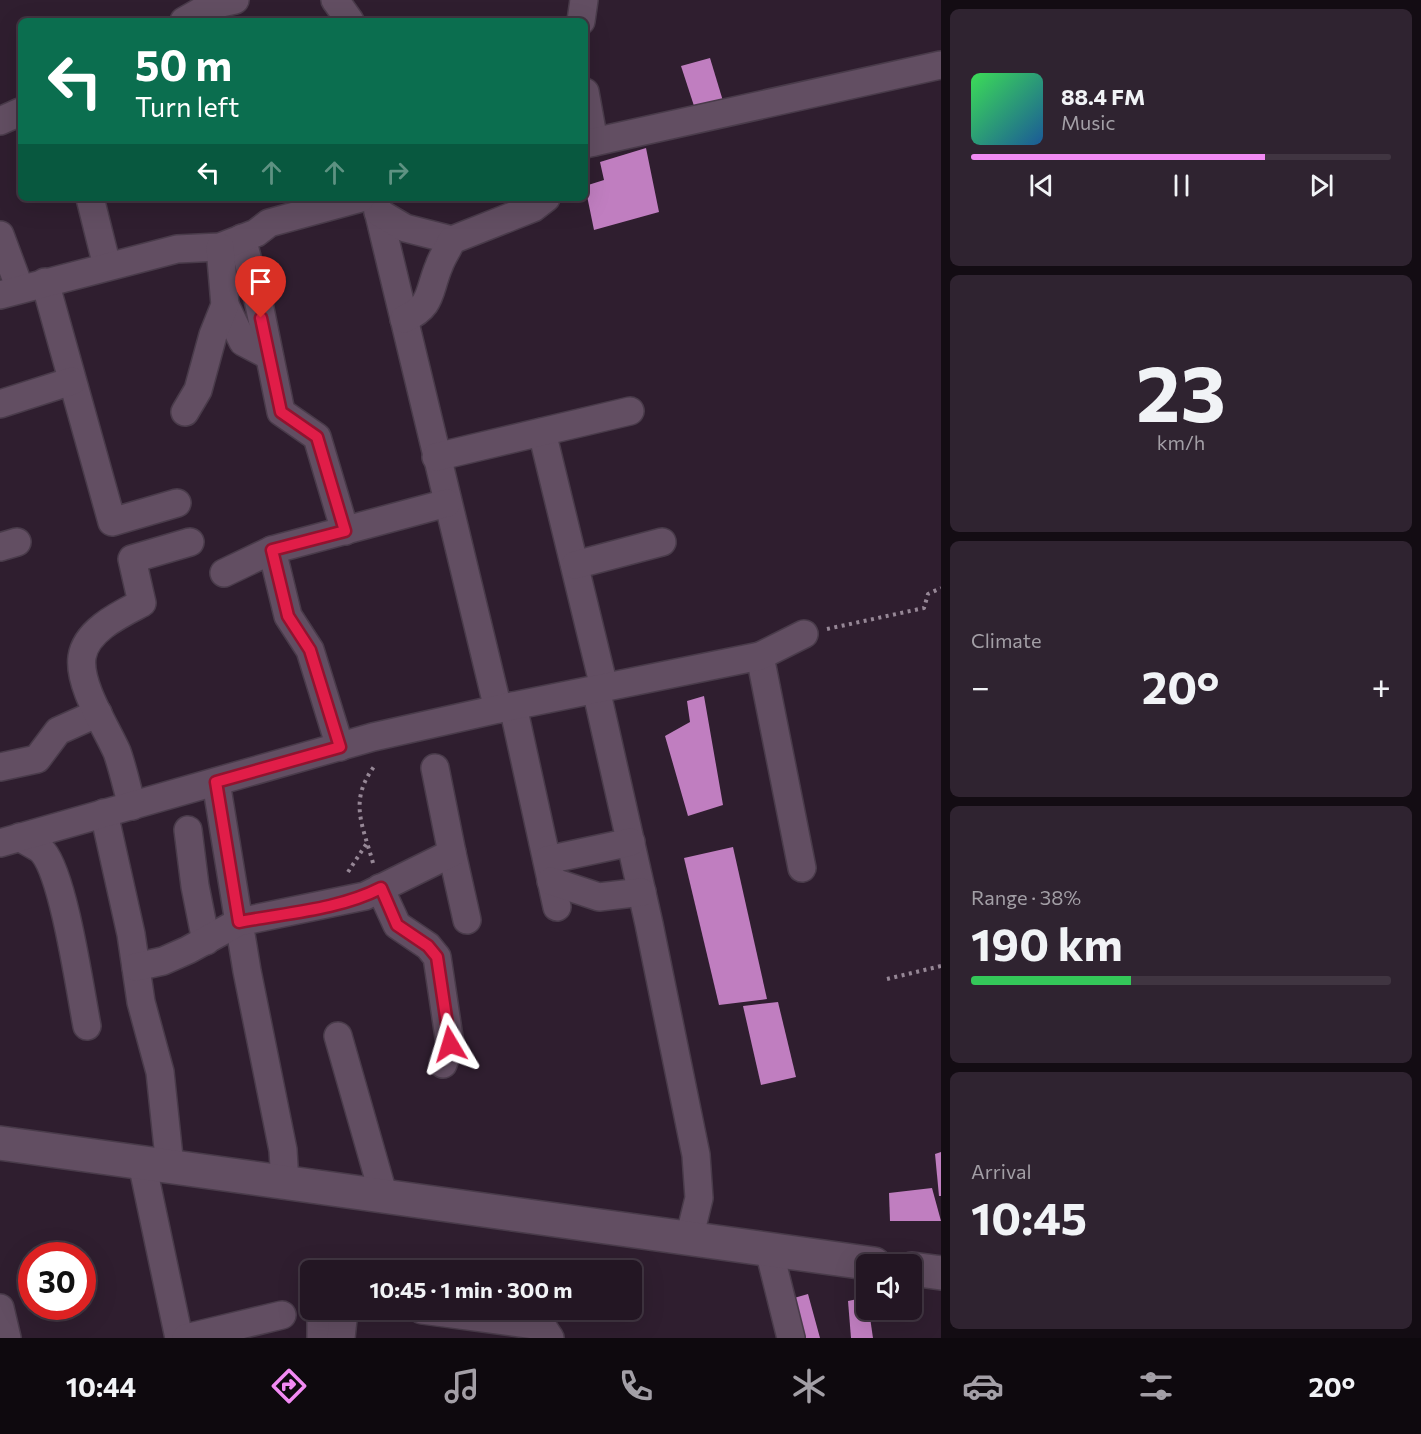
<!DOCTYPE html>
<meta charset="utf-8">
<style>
body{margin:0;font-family:Commissioner,sans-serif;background:#2f2330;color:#f1f3f6;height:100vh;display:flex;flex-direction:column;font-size:22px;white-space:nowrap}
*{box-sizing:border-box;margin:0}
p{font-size:20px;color:#a39fa6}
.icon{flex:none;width:33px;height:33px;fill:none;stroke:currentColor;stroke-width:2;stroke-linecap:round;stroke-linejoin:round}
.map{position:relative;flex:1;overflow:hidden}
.side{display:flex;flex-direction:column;gap:9px;padding:9px;background:#130c13;width:480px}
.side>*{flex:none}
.banner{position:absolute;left:18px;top:18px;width:570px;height:183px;border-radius:9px;box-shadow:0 6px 24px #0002,0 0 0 2px #403541;background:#0b6e4f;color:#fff;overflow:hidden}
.fabs{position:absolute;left:856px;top:1254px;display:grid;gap:12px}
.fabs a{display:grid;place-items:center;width:66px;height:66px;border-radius:9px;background:#231623;box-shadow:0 6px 24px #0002,0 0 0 2px #403541;font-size:30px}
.speed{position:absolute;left:18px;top:1242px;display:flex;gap:12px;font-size:30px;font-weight:700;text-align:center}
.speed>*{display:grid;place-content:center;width:78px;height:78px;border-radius:50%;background:#231623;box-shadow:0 6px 24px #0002,0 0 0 2px #403541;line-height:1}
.speed .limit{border:9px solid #d22;background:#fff;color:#111}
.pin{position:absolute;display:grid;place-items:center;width:51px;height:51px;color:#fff;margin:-62px -26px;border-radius:50% 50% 50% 0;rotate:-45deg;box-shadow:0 0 6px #0007}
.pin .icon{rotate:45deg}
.me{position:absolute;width:66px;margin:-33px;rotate:353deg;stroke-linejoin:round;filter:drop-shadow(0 0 4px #0008)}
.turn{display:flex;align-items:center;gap:21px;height:126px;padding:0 18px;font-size:27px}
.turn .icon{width:78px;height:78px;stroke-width:2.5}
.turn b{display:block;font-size:42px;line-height:51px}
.lanes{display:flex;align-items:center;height:57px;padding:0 18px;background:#0003;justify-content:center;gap:30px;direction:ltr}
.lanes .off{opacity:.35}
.big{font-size:45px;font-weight:700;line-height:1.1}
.side .widget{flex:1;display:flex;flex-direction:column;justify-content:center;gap:9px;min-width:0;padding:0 21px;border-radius:9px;background:#2f2330}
.side .dial{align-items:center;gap:0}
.dial b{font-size:78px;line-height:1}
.song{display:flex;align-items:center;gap:18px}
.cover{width:72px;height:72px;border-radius:9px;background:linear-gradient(135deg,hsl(130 70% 55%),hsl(210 70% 35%))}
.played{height:6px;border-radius:3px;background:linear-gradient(90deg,#f28af3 70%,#403541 70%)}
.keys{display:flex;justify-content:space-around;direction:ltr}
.heat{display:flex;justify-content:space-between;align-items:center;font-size:33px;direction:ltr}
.charge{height:9px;border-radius:4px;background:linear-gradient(90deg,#34c759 38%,#403541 0)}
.trip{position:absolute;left:300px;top:1260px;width:342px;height:60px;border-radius:9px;background:#231623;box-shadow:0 6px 24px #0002,0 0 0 2px #403541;font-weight:700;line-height:60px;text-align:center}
.dock{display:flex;height:96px;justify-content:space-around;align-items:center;background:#0e090e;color:#a39fa6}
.dock .icon{width:42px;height:42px}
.dock .selected{color:#f28af3}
.dock b{font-size:27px;color:#f1f3f6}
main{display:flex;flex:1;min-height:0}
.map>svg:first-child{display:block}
</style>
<main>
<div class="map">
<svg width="941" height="1338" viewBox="0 0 941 1338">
<rect width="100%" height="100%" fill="#2f1e2f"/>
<!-- building -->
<g fill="#c07ec0">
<path d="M710 58 723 101 695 109 681 66Z"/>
<path d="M646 148 659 212 594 230 585 186 604 180 600 162Z"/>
<path d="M704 696 723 805 688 816 665 736 690 722 687 701Z"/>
<path d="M733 847 767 999 719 1005 684 858Z"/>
<path d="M778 1002 796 1077 761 1085 743 1006Z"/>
<path d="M941 1152V1196H939L935 1154Z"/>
<path d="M932 1188 941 1221H890L889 1193Z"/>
<path d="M808 1294 820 1338H806L794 1298Z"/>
<path d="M867 1297 873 1338H851L848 1301Z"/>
</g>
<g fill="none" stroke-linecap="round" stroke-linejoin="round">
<defs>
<g id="minor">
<path d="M335 0 350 21"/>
<path d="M184 21 212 5 235 0"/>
<path d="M581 21 584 0"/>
<path d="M585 92 594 142"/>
<path d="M0 121 20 112"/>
<path d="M585 144 941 65"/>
<path d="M90 198 107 266"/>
<path d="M375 198 498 709"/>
<path d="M378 212 405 228 452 240"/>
<path d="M0 235 20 289"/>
<path d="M242 238 258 299 281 412 317 437 345 531"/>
<path d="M45 282 112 522 177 503"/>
<path d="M0 295 177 249 220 247 256 233 269 223 361 198"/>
<path d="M225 305 243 342 268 355"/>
<path d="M404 319C433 306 428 292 439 266 442 257 448 249 452 240L533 208 546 198"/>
<path d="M0 404 72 381"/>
<path d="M185 412 198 390 213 335 225 305 220 247"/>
<path d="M542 432 604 687"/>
<path d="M436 457 630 411"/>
<path d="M0 547 17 542"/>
<path d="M272 550 447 503"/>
<path d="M575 565 662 542"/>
<path d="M224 573 272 550 288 616 310 650 340 747"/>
<path d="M760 656 802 868"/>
<path d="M596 689 649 924 696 1155 699 1198 689 1239"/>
<path d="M513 706 557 907"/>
<path d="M0 767 37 759 58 731 98 713"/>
<path d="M216 782 247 971 283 1150 285 1183"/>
<path d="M132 806C127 788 123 769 117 752 106 727 78 685 82 657 86 630 121 614 142 603L132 559 190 542"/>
<path d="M104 813 131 934 141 1002 160 1072 170 1167"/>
<path d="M188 830 195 886 206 941"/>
<path d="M20 837C26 842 38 846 43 852 64 877 80 990 87 1026"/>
<path d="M0 843 373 737 498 709 760 656 804 634"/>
<path d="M452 853 467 920"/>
<path d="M547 860 631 842"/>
<path d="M551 881 599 897 642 892"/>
<path d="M380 888 397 925 428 946 437 957 450 1044 443 1064"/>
<path d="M136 967 163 961 188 950 239 922 365 896 452 853 435 768"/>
<path d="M338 1036 384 1197"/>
<path d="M142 1163 179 1338"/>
<path d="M769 1250 791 1338"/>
<path d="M0 1308 7 1338"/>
<path d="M422 1310 542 1326 550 1338"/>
<path d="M186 1338 282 1315"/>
<path d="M321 1338V1310"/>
<path d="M341 1338 344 1310"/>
</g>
<g id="tertiary">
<path d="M0 1143 874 1264"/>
<path d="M912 1269 941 1273"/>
</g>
</defs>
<!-- minor casing -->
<use href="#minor" stroke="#493b4a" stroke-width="30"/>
<!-- tertiary casing -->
<use href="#tertiary" stroke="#493b4a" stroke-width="36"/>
<!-- path -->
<g stroke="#968796" stroke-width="4" stroke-dasharray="3 4.5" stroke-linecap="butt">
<path d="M827 629 924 608 928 594 941 588"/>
<path d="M373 863C362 823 348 800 376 764"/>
<path d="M348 872 367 843"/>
<path d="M887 979 941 966"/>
</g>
<!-- minor -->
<use href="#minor" stroke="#624e62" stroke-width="27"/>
<!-- tertiary -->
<use href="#tertiary" stroke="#624e62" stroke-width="33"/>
</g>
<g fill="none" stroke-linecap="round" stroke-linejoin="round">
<defs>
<path id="route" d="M261 318 281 412 317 437 345 531 272 550 288 616 310 650 340 747 216 782 239 922C285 913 338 910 381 888L397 925 428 946 437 957 450 1044"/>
</defs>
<!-- route casing -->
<use href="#route" stroke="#92132f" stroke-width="15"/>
<!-- route -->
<use href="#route" stroke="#e11d48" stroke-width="10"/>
</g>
</svg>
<div class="fabs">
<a><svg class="icon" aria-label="sound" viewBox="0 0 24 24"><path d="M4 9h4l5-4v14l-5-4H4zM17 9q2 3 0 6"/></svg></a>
</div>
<div class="speed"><div class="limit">30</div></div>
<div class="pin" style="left:261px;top:318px;background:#d93025"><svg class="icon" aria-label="arrive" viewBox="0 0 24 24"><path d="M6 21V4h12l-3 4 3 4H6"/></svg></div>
<svg class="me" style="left:450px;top:1044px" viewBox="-20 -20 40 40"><path d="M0-17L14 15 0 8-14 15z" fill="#e11d48" stroke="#fff" stroke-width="4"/></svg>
<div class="trip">10:45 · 1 min · 300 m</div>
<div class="banner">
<div class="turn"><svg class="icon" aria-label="left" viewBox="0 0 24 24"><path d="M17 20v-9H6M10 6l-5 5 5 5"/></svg><div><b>50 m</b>Turn left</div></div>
<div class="lanes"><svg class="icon" aria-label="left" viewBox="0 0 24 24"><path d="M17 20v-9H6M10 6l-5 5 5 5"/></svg><svg class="icon off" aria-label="ahead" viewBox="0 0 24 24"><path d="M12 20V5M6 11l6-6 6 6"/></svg><svg class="icon off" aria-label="ahead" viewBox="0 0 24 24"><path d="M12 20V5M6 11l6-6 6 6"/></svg><svg class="icon off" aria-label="right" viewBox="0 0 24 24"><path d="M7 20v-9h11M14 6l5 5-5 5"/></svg></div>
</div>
</div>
<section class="side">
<div class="widget">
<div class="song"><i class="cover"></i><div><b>88.4 FM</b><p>Music</p></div></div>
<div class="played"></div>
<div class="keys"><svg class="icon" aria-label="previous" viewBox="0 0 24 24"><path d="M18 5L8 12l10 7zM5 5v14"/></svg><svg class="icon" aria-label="pause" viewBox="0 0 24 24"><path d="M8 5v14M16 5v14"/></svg><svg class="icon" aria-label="next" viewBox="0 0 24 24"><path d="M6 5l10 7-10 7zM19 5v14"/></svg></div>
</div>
<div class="widget dial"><b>23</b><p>km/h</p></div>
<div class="widget"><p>Climate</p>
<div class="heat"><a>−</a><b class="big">20°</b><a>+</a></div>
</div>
<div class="widget"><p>Range · 38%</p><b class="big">190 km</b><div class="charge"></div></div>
<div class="widget"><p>Arrival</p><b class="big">10:45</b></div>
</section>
</main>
<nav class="dock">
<b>10:44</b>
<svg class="icon selected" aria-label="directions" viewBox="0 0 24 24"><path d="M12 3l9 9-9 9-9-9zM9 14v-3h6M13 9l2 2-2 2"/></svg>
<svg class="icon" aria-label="music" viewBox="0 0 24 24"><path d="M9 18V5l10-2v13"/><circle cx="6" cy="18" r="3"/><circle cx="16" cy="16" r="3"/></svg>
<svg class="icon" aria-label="phone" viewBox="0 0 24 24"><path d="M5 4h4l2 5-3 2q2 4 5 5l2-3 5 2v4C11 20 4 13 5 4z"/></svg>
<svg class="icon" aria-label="climate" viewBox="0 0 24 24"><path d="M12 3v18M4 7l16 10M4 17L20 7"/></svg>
<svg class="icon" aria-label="car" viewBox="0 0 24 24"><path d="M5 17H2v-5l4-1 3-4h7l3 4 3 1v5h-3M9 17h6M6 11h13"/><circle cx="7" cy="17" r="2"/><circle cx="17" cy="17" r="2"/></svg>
<svg class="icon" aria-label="filters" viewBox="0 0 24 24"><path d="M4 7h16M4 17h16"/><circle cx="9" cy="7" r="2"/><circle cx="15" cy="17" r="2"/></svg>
<b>20°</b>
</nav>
